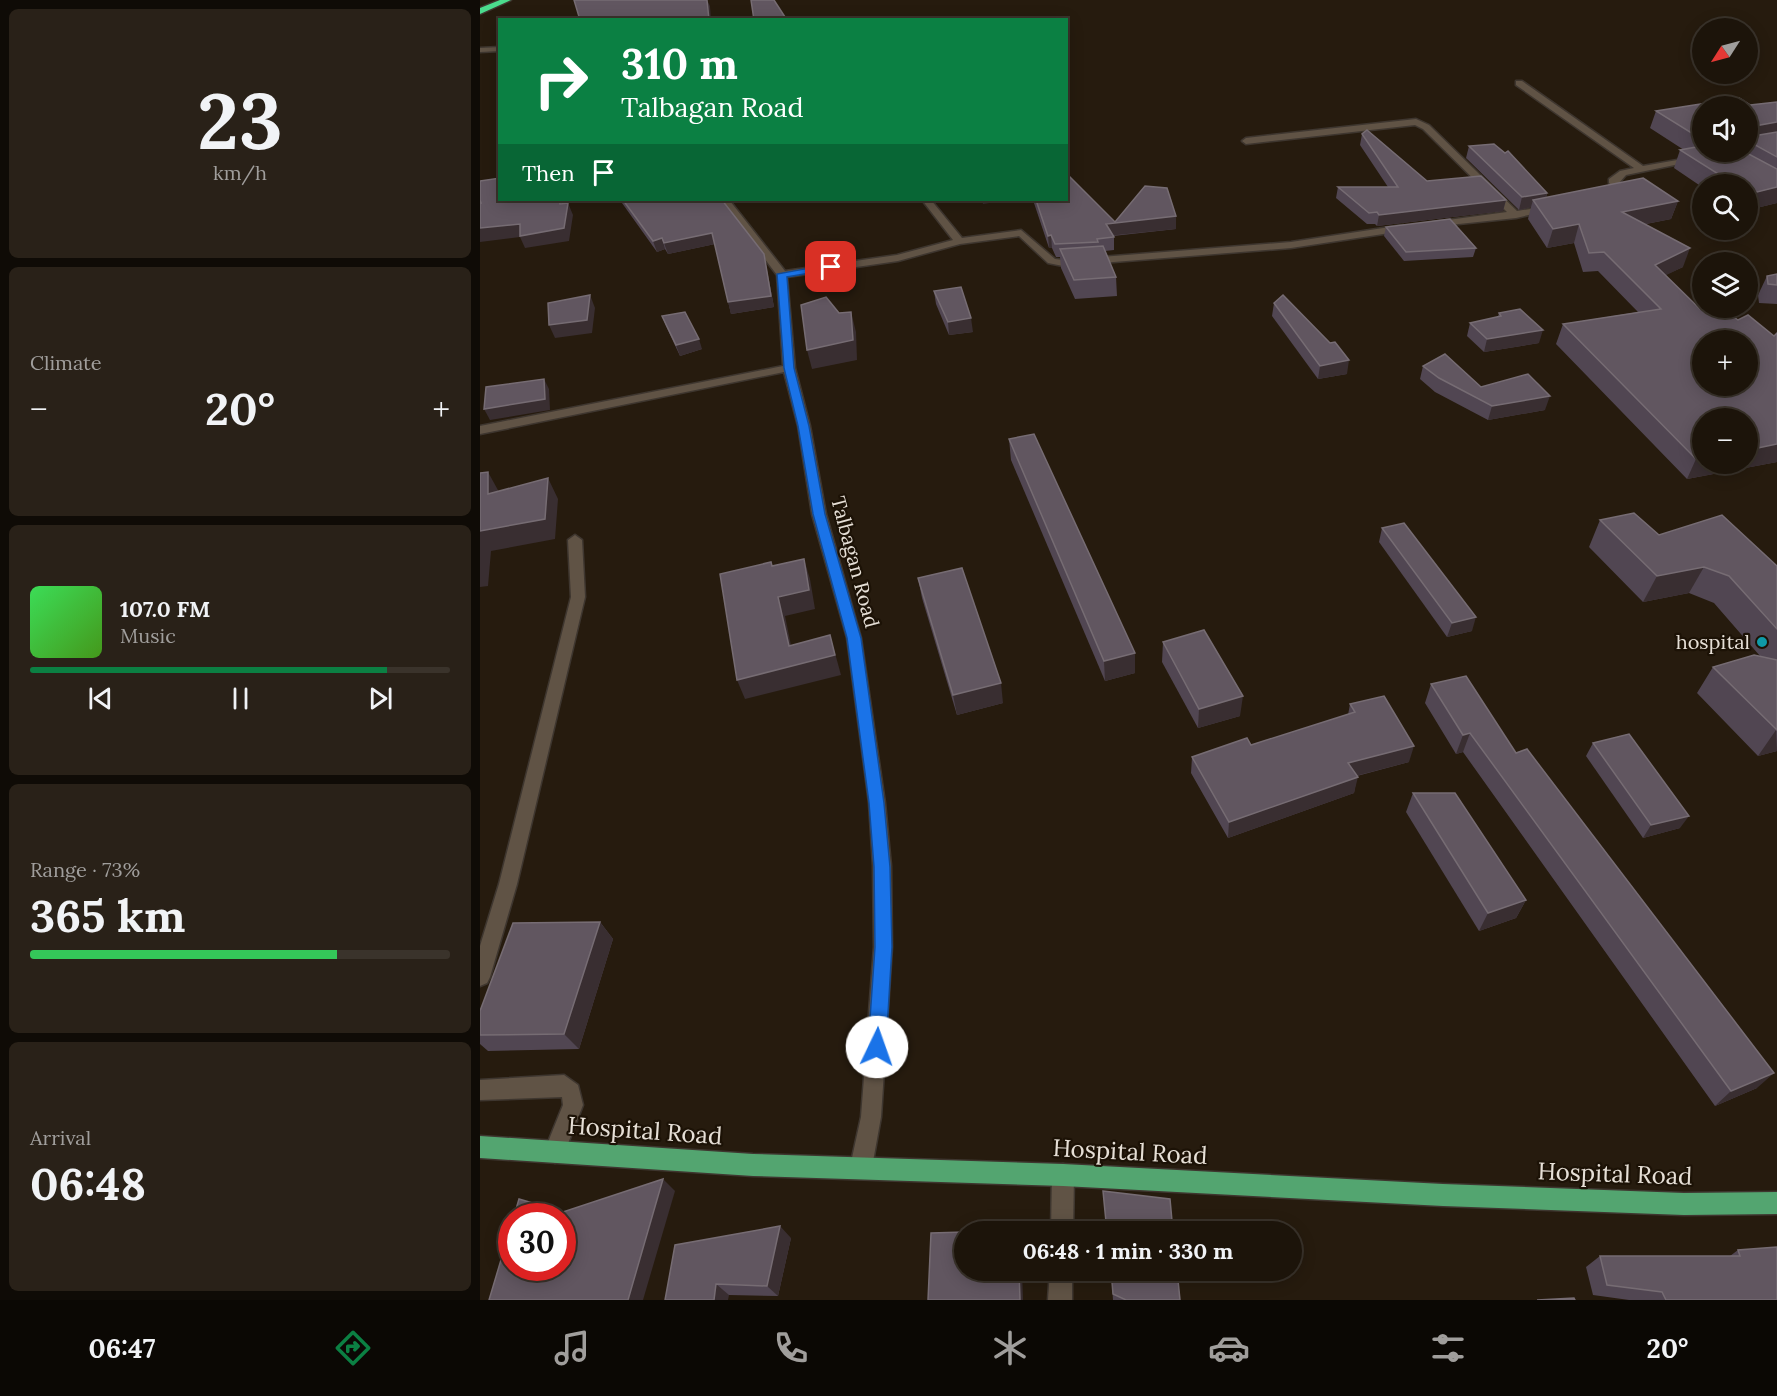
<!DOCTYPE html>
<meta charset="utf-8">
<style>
body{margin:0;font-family:Lora,serif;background:#292118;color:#f1f3f6;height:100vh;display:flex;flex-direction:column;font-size:22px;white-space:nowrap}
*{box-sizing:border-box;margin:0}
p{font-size:20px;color:#a09e9c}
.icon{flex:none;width:33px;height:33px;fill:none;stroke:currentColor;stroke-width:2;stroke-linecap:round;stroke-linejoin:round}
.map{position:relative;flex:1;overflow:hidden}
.drawer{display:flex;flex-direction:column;gap:9px;padding:9px;background:#0f0b06;width:480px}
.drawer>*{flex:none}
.banner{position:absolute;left:18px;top:18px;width:570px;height:183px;border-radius:0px;box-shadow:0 3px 15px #0003,0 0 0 2px #3a332b;background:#0b8043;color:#fff;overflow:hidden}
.needle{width:39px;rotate:234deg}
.tools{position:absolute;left:1212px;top:18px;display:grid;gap:12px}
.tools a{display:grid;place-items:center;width:66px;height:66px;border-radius:50%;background:#1c140a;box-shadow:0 3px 15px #0003,0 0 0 2px #3a332b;font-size:30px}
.speed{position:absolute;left:18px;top:1203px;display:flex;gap:12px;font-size:30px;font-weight:700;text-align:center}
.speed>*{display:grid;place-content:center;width:78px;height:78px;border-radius:50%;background:#1c140a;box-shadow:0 3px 15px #0003,0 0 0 2px #3a332b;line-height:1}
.speed .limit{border:9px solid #d22;background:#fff;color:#111}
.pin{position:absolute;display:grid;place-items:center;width:51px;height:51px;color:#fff;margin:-26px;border-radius:12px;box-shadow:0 3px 9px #0006}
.me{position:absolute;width:66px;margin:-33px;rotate:3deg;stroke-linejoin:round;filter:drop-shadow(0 0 4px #0008)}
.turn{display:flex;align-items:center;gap:21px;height:126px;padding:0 24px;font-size:27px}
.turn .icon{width:78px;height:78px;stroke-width:2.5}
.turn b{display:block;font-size:42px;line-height:51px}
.then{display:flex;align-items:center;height:57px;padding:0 24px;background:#0003;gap:12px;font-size:22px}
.big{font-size:45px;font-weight:800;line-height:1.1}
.drawer .widget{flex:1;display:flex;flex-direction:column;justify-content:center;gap:9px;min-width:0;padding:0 21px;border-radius:9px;background:#292118}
.drawer .dial{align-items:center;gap:0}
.dial b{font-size:78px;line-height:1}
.song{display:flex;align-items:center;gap:18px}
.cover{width:72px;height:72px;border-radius:9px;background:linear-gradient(135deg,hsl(130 70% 55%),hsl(100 70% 35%))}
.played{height:6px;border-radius:3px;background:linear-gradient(90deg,#0b8043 85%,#3a332b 85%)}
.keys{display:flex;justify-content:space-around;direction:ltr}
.heat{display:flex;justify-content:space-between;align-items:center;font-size:33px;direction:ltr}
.charge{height:9px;border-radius:4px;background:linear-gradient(90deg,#34c759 73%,#3a332b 0)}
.trip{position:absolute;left:474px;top:1221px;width:348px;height:60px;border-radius:30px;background:#1c140a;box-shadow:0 3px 15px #0003,0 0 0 2px #3a332b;font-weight:800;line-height:60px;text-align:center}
.dock{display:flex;height:96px;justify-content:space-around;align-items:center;background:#0b0804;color:#a09e9c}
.dock .icon{width:42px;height:42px}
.dock .selected{color:#0b8043}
.dock b{font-size:27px;color:#f1f3f6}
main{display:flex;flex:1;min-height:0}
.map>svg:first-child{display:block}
</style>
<main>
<section class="drawer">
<div class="widget dial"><b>23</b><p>km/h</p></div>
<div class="widget"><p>Climate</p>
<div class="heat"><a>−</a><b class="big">20°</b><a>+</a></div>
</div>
<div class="widget">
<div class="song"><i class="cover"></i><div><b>107.0 FM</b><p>Music</p></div></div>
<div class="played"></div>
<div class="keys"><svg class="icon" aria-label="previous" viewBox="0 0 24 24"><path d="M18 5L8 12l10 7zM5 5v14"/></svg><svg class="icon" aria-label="pause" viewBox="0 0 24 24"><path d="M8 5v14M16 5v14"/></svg><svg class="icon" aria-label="next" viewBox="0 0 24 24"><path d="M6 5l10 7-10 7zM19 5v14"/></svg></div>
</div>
<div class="widget"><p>Range · 73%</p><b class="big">365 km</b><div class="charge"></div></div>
<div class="widget"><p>Arrival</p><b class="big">06:48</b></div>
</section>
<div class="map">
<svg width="1297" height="1300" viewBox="0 0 1297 1300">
<rect width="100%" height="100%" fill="#261b0e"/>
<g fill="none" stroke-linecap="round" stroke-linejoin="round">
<defs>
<g id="minor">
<path d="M20 47V51L0 52V48Z"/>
<path d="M1036 81H1042L1163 166 1243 152H1258L1146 175 1139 183 1148 193 1140 199H1134L1132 197 1137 192 1129 183V179L1140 171 1154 168 1036 85Z"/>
<path d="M936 119 949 125 1037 211 1069 206 1074 209 1036 218 950 227 948 225 953 222 1027 212 943 129 935 125 766 144 762 141 766 138Z"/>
<path d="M442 200H451L482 238 541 230 575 259 583 260 811 242 923 225 928 228 923 231 811 248 583 266 568 263 539 236 480 244 418 261 307 277 315 368 330 426 346 514 381 638 405 803 411 866 412 947 401 1117 392 1167 389 1175 381 1178 373 1175 370 1167 381 1117 394 947 393 866 389 803 367 638 332 514 318 426 304 372 0 434V426L303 366 297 275 244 205V201H250L305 271 417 255 473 240Z"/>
<path d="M95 535 102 540 105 597 37 884 10 977 7 983 0 986V946L19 884 91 597 88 540Z"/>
<path d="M84 1075 98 1085 103 1105 82 1159 75 1163 68 1159 64 1152 83 1105 82 1097 0 1100V1080Z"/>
<path d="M583 1164 591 1167 594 1175 593 1232H571L572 1175 575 1167Z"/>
<path d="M570 1270H592V1300H568Z"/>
</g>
<path id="major" d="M0 1136 273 1154 583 1164 963 1184 1204 1193 1297 1192V1214L1204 1215 963 1206 583 1186 273 1176 0 1158Z"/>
<path id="highway" d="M20 0H31L0 14V8Z"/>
</defs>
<!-- minor casing -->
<use href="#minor" stroke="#3e362f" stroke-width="3"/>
<!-- major casing -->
<use href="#major" stroke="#3e362f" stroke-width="3"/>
<!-- highway casing -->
<use href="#highway" stroke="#3e362f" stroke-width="3"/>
<!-- minor -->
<use href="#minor" fill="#605345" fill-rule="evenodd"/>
<!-- major -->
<use href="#major" fill="#53a570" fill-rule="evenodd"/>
<!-- highway -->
<use href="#highway" fill="#4bdc8d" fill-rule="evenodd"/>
</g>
<!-- wall -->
<g fill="#514652" fill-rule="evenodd">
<path d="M1297 102V203L1268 210V184H1222V187L1194 168 1200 150H1204L1170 128 1176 111 1270 105ZM1268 106V152H1222Z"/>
<path d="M882 134 947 181 1026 200 1023 211 897 226 895 224H887L856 198 858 187H908L880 145Z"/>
<path d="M989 146 1067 193 1066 198 1198 201 1191 219 1166 224 1203 267 1185 275 1220 309 1258 320 1294 336 1297 333V462L1207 479 1076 344 1083 324 1158 312 1118 271 1103 272 1094 243 1067 248 1048 219 1051 207 1039 210 986 158Z"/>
<path d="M141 200H243V201L286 265 294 307 251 314 235 244 188 254 185 249 177 252 142 203Z"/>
<path d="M553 200H586L635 222 696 216V229L633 236 634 237V250L625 251 636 277 637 296 595 299 581 268 580 257H576L572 248H569Z"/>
<path d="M906 227 996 248 993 257 924 261 904 236Z"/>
<path d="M1297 274V304L1279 303 1278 295 1287 276Z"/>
<path d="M454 291 493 332 469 335 456 304Z"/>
<path d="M794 303 867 374 838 379 792 316Z"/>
<path d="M1019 313 1059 343 1004 352 987 336 990 323 1018 317Z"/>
<path d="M182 316 222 349 200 356 186 326Z"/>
<path d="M943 366 1001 387 1065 410 1008 420 955 392 940 379Z"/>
<path d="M529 439 655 653V673L625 681 531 460Z"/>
<path d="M1120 520 1297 566V751L1278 756 1217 693 1233 667 1280 656 1234 603 1209 593 1163 602 1109 547Z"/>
<path d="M902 528 992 631 967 637 899 542Z"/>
<path d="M438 578 523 703 477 715 442 598Z"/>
<path d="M683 642 760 716 718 728 682 662Z"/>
<path d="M951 684 1036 753 1277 1088 1235 1106 983 752 976 754 945 703Z"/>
<path d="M870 704 929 762 877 776 874 793 748 838 711 773 712 757 771 745 868 715Z"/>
<path d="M1113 743 1200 828 1163 838 1106 756Z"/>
<path d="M933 793 1046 900 1036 918 999 931 926 812Z"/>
<path d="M120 922 133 939 99 1049 8 1051 0 1044V1011Z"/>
<path d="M311 1238 298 1296 249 1295 185 1300Z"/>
<path d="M1258 1250 1297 1300H1149L1113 1295 1106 1267 1120 1256H1250Z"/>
<path d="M631 1270H697L700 1300H633Z"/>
</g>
<!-- shaded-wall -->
<g fill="#392e31">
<path d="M227 0 230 6 231 20H229Z"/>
<path d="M1297 122V139L1272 143 1275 126Z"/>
<path d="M1218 137H1222V152L1211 155Z"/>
<path d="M1297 187V203L1268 210V197L1269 194Z"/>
<path d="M1067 193 1064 205 1053 200 1051 207 1039 210 1042 197Z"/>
<path d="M79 200H83L85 217 80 204Z"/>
<path d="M502 200H528L503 204Z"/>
<path d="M1026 200 1023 211 897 226 899 215Z"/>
<path d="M1198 201 1191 219 1135 230 1142 212Z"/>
<path d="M88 203 93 215 89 241 45 248 40 237 0 242V228Z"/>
<path d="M696 216V229L627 236 626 224Z"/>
<path d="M1099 224 1094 243 1067 248 1073 229Z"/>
<path d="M232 233 235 244 188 254 184 243Z"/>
<path d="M571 235 572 248H569L568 236Z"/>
<path d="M182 238 185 249 177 252 173 241Z"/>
<path d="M1210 248 1203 267 1168 284 1175 265Z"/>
<path d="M284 254 286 265 294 307 251 314 248 302Z"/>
<path d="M110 295 115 308 112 333 75 338 69 325Z"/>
<path d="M371 312 376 332 377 360 332 369 327 350Z"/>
<path d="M491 318 493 332 469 335 468 322Z"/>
<path d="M1063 330 1059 343 1004 352 1007 339Z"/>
<path d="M219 339 222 349 200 356 196 345Z"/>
<path d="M869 360 867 374 838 379 840 366Z"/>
<path d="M64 379 69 389 70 410 10 420 4 409Z"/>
<path d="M1070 396 1065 410 1008 420 1012 406Z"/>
<path d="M1297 444V462L1207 479 1216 459 1222 458V464H1268V450Z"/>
<path d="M8 472 19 492 8 494Z"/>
<path d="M68 478 78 499 75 539 11 551 8 586 0 587V531Z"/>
<path d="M324 559 330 579 335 609 305 616 315 665 309 646 298 597Z"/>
<path d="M1224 567 1209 593 1163 602 1177 576Z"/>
<path d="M996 617 992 631 967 637 972 623Z"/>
<path d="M350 635 361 675 265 699 257 680Z"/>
<path d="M655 653V673L625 681 624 661Z"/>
<path d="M521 683 523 703 477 715 473 695Z"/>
<path d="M763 696 760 716 718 728 719 709Z"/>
<path d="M1296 730 1297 751 1278 756Z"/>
<path d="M990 733 983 752 976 754 983 735Z"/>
<path d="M934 746 929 762 864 779 868 763Z"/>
<path d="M878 777 874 793 748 838 749 822Z"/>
<path d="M1209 816 1200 828 1163 838 1171 825Z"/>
<path d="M1046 900 1036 918 999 931 1008 913Z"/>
<path d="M120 922 133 939 99 1049 84 1034Z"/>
<path d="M1294 1073 1277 1088 1235 1106 1251 1091Z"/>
<path d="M183 1179 195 1191 163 1300H148Z"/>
<path d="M300 1226 311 1238 298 1296 287 1286Z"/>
<path d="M539 1270H542L543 1300H540Z"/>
<path d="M236 1284 249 1295 248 1300H234Z"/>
</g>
<!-- building -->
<g fill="#615660" stroke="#766c73" stroke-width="1.5" fill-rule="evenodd">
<path d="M94 0H227L229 20H100Z"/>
<path d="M271 0H294L307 20H274Z"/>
<path d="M1259 98 1270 105 1297 102V122L1275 126 1273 136 1297 132V157L1268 141V106H1222V137H1218L1176 111Z"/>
<path d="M887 130 947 181 1001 176 1026 200 899 215 897 212 889 213 858 187H918L882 134Z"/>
<path d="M1014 144 1025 153 1028 151 1067 193 1042 197 989 146Z"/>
<path d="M1222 146V152H1265L1297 169V187L1269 194 1268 193V184H1254L1200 150Z"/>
<path d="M586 173 635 222 665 186 687 188 696 216 626 224 634 237 617 239 618 242 575 244 571 235 568 236 556 200H586Z"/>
<path d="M20 178V200H79L80 204 88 203 84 228 40 236V224L0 228V203H1L0 200V181Z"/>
<path d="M1163 178 1198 201 1142 212 1210 248 1175 265 1220 309 1225 308H1241L1258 320 1268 315 1294 336 1297 333V444L1268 450V418H1222V458L1216 459 1083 324 1181 309 1124 252 1109 253 1099 224 1073 229 1053 200ZM1222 340H1268V386H1222Z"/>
<path d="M143 200H242L284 254 291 296 248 302 232 233 184 243 182 238 173 241Z"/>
<path d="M970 219 996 248 926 252 906 227Z"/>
<path d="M623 246 636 277 594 280 580 249Z"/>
<path d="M1297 274V285L1288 284 1287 276Z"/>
<path d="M481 287 491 318 468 322 454 291Z"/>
<path d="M110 295 107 320 69 325 68 303Z"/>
<path d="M803 295 850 343 855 342 869 360 840 366 794 303Z"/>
<path d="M346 297 359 313 371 312 373 340 327 350 321 305Z"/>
<path d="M1040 309 1063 330 1007 339 990 323 1021 316 1019 313Z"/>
<path d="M205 312 219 339 196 345 182 316Z"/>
<path d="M965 354 1001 387 1048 374 1070 396 1012 406 959 378 943 366Z"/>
<path d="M64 379 65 399 4 409 6 387Z"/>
<path d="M554 434 655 653 624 661 529 439Z"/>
<path d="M8 472V494L68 478 65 519 0 531V473Z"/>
<path d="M1154 513 1179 535 1242 515 1297 566V629L1249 576 1224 567 1177 576 1120 520Z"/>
<path d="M924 523 996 617 972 623 902 528Z"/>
<path d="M324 559 329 590 298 597 309 646 350 635 355 655 257 680 240 574 291 562 292 566Z"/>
<path d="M482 568 521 683 473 695 438 578Z"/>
<path d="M724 630 763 696 719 709 683 642Z"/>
<path d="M1274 655 1297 660V730L1233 667Z"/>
<path d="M986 676 1036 753 1047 749 1294 1073 1251 1091 990 733 983 735 951 684Z"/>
<path d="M904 696 934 746 868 763 878 777 749 822 712 757 767 738 771 745 875 712 870 704Z"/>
<path d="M1149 734 1209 816 1171 825 1113 743Z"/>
<path d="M933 793H975L1046 900 1008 913Z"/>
<path d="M120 922 84 1034 0 1035V1011L33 923Z"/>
<path d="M183 1179 148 1300H9L32 1223V1268H82V1216H34L39 1199 83 1212Z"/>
<path d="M623 1191 690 1199 693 1232H627Z"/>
<path d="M300 1226 287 1286 236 1284 234 1300H185L195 1245Z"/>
<path d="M537 1230V1232H492Z"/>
<path d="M484 1232V1270H539L540 1300H448L451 1233Z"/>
<path d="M1297 1247V1300H1186L1182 1292 1127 1285 1120 1256H1260L1258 1250Z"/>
<path d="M631 1270H697L700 1300H646L633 1294Z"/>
<path d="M1094 1298 1095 1300H1057Z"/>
</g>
<!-- route -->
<path fill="#1a73e8" stroke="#114b97" stroke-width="1.5" d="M351 264 356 267 355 269 307 277 314 368 329 426 345 514 381 638 404 803 410 867 412 947 406 1047 404 1053 397 1056 391 1053 388 1047 395 947 394 867 389 803 367 638 333 514 318 426 304 368 297 274Z"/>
<!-- markers -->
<circle fill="#0f9aa8" stroke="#1c1206" stroke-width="2" cx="1282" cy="642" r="6"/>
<g text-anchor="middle" stroke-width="4.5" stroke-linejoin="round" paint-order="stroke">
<!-- street labels -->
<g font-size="20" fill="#e6dfd6" stroke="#1c1206">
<text transform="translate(375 562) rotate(75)" y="7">Talbagan Road</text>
</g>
<!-- poi labels -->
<g font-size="20" fill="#e6dfd6" stroke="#1c1206" text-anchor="end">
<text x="1270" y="649">hospital</text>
</g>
<!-- near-street labels -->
<g font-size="24" fill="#e6dfd6" stroke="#1c1206">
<text transform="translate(165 1131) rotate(4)" y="8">Hospital Road</text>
<text transform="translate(650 1152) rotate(3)" y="8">Hospital Road</text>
<text transform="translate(1135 1174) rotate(2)" y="8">Hospital Road</text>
</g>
</g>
</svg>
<div class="tools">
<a><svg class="needle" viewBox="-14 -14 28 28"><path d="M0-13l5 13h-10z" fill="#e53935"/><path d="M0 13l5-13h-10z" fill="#a09e9c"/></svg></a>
<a><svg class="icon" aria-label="sound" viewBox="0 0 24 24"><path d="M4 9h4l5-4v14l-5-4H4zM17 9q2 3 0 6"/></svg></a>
<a><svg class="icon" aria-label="search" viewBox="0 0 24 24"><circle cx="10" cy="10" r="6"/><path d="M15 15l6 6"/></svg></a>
<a><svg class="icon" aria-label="layers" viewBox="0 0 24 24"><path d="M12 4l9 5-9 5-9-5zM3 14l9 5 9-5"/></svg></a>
<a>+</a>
<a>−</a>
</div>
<div class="speed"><div class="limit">30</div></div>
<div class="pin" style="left:351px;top:267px;background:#d93025"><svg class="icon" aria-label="arrive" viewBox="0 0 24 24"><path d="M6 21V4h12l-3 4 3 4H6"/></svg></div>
<svg class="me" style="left:397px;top:1047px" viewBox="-20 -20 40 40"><circle r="19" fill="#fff"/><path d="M0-13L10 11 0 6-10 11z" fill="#1a73e8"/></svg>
<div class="trip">06:48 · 1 min · 330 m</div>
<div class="banner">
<div class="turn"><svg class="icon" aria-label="right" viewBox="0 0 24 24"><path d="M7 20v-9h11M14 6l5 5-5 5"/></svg><div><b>310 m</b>Talbagan Road</div></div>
<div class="then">Then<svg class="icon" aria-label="arrive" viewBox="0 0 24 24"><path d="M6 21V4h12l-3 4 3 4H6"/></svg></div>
</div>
</div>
</main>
<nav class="dock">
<b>06:47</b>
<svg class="icon selected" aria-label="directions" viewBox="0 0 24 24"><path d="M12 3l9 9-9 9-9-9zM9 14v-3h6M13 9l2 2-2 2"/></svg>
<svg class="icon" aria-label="music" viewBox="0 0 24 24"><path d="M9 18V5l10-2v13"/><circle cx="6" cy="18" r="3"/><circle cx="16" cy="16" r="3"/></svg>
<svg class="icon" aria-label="phone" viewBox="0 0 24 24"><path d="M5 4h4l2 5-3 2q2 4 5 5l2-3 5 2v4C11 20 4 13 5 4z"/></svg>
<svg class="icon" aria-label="climate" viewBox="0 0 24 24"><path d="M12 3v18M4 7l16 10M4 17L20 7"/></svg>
<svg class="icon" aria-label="car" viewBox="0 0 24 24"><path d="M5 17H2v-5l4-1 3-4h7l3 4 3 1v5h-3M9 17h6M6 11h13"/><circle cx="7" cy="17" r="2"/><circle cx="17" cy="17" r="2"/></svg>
<svg class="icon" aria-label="filters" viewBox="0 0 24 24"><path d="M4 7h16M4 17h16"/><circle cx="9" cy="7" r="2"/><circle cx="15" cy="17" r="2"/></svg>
<b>20°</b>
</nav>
